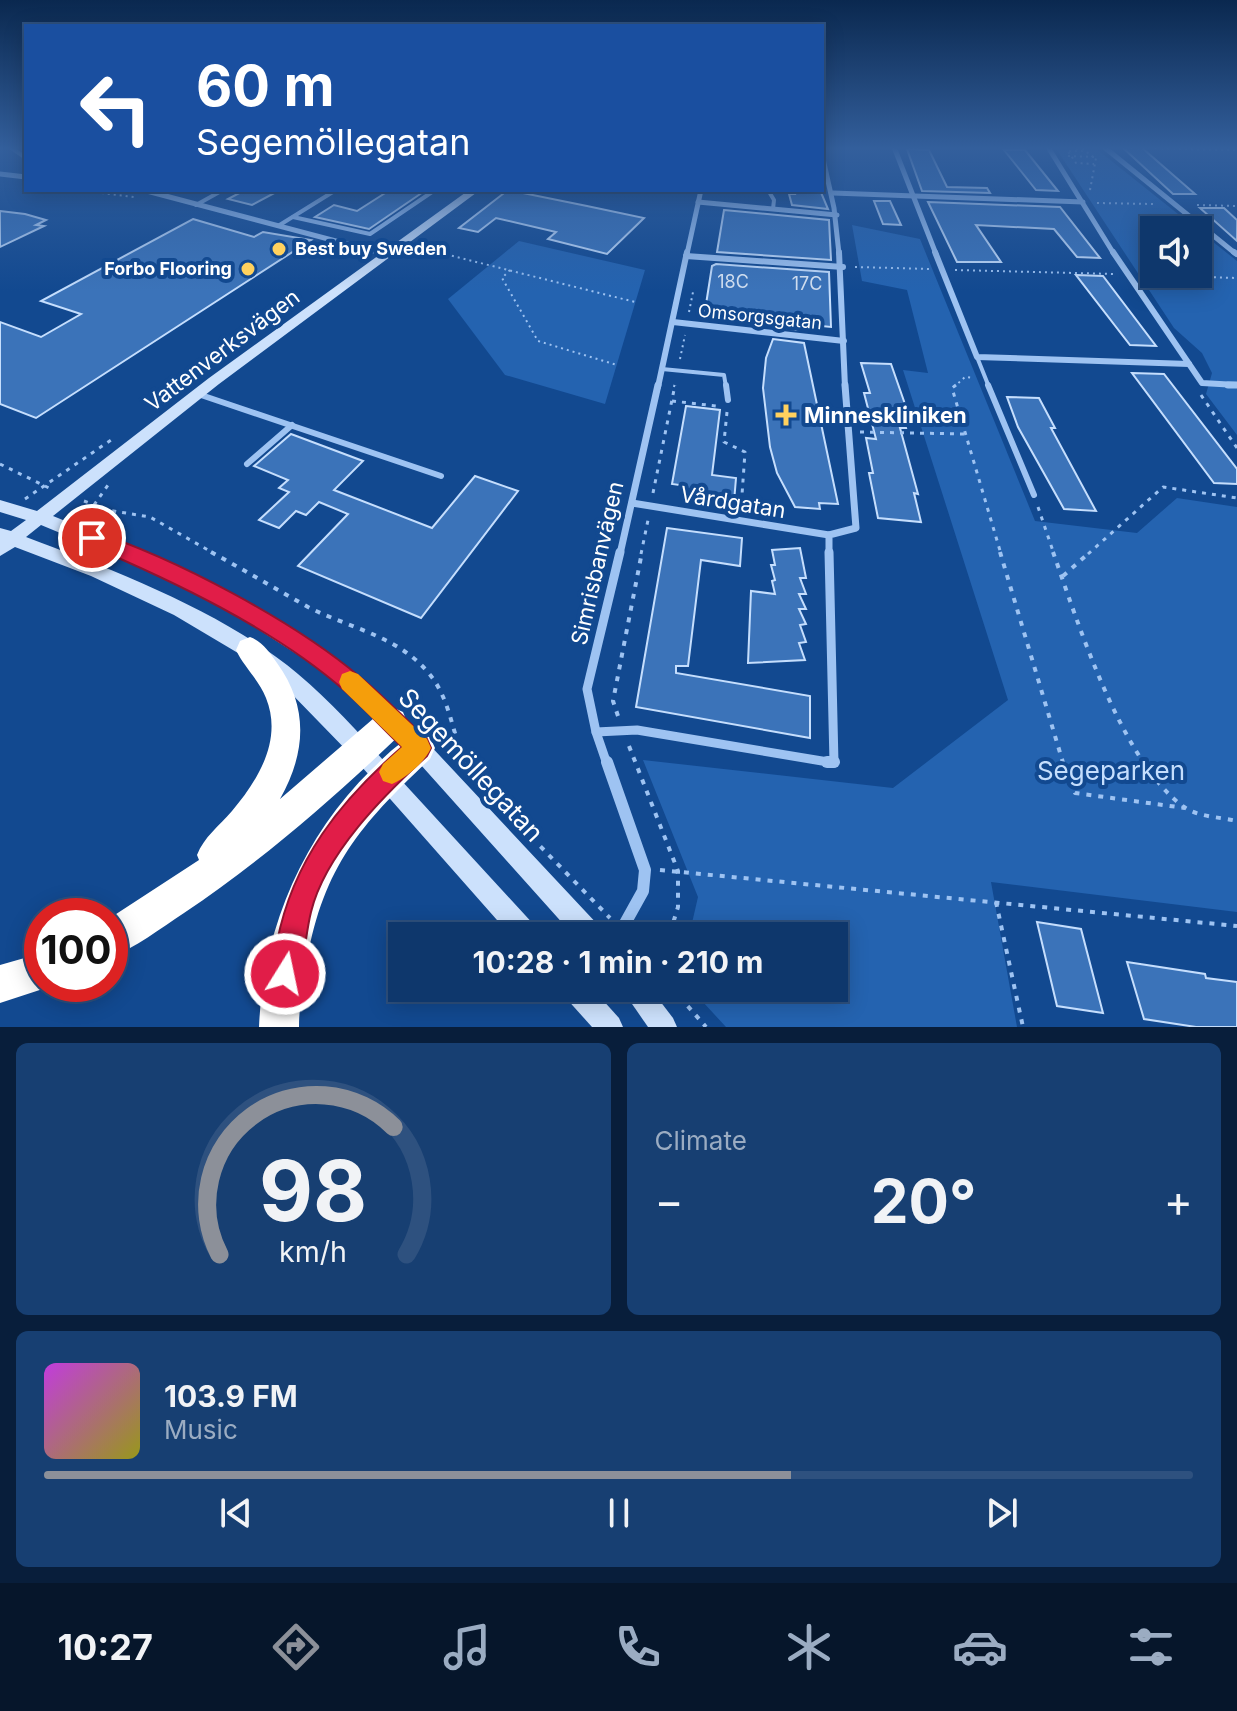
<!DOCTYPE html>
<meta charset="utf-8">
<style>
body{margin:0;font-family:Inter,sans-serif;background:#173f72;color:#f1f3f6;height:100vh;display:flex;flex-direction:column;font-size:30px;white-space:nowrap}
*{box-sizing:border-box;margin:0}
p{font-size:26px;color:#9bacc2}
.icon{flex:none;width:44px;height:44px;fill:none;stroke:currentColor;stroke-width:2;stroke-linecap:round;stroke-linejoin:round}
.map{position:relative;height:1027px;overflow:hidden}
.side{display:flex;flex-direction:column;gap:16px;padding:16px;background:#081e3b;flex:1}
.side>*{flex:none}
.banner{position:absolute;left:24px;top:24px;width:800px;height:168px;border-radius:0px;box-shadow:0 4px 20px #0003,0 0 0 2px #2e517f;background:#1a4fa0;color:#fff;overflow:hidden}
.controls{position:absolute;left:1140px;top:216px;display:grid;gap:16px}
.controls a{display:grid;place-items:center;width:72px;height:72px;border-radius:0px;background:#0e376c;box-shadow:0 4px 20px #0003,0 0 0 2px #2e517f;font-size:40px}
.speed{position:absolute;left:24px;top:898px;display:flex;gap:16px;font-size:40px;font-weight:700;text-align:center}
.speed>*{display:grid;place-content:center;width:104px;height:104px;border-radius:50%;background:#0e376c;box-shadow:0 4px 20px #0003,0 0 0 2px #2e517f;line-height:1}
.speed .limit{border:12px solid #d22;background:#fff;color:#111}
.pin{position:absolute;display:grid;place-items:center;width:68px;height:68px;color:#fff;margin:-34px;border:4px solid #fff;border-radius:50%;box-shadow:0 2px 8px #0007}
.me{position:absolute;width:88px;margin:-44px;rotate:10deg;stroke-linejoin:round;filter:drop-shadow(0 0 6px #0008)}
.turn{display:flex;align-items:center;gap:28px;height:168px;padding:0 40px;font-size:36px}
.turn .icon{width:104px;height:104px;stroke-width:2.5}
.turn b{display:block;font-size:56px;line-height:68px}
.big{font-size:60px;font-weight:700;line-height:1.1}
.side .tile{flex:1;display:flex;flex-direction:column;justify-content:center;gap:12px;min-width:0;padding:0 28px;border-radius:12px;background:#173f72}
.side .dial{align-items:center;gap:0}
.dial svg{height:208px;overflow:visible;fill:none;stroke:#2e517f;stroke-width:7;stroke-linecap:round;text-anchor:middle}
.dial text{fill:#f1f3f6;stroke:none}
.song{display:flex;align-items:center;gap:24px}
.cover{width:96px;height:96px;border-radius:12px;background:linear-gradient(135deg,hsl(290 70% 55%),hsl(60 70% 35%))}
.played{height:8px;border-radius:4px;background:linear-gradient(90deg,#8c9099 65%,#2e517f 65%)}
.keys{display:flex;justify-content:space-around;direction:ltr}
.heat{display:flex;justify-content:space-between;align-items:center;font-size:44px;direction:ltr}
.side .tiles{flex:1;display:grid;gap:16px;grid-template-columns:1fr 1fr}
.tile:last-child{grid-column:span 2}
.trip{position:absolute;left:388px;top:922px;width:460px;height:80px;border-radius:0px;background:#0e376c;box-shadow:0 4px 20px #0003,0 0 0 2px #2e517f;font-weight:700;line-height:80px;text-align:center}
.dock{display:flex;height:128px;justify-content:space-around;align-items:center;background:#06162b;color:#9bacc2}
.dock .icon{width:56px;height:56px}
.dock .active{color:#8c9099}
.dock b{font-size:36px;color:#f1f3f6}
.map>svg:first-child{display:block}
</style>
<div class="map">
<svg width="1237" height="1027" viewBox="0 0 1237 1027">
<rect width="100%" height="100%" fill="#124990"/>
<!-- green -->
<g fill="#2463b0" fill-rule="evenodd">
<path d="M1055 147H1094L1237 261V435L1206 394 1212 373 1202 353 1174 328ZM1154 230H1198V274H1154Z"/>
<path d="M852 225 920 239 1035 521 1137 533 1177 498 1237 507V912L991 882 1017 1027H726L690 988H834V936H689L698 897 643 760 893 788 1008 700 903 370 928 373 907 290 862 281Z"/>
<path d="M519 241 645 270 605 404 505 375 448 299Z"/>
</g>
<!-- building -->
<g fill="#3b73b9" stroke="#c5defd" stroke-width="2">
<path d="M1122 147H1141L1195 194H1173Z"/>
<path d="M907 149 929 150 947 187 987 188 990 193 922 191Z"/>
<path d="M1004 150H1025L1058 191 1036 190Z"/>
<path d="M245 190H280L252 205 228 199Z"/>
<path d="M390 190H426L369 229 315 217 334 205 357 211Z"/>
<path d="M508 190 587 206 644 218 607 254 548 239 556 232 496 218 478 232 459 228Z"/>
<path d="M794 190H820L828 209 792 205 789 194H795Z"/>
<path d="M874 201H890L901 225 883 224Z"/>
<path d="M928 202 1060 207 1100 258 1077 257 1054 229 976 225 1001 262H957Z"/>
<path d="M1200 208H1224L1237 220V241Z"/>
<path d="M724 210 829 220 831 260 717 252Z"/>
<path d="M0 211 25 214 46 220 36 225 44 226 0 247Z"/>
<path d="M193 219 254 237 263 232 311 240 36 418 0 404V322L41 337 81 314 41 301Z"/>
<path d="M716 264 829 272 831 327 801 324 802 330 778 328 779 325 769 322 704 317 712 266Z"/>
<path d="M1076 275 1103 276 1156 346 1130 345Z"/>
<path d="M773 339 804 343 838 504 819 503 820 509 795 507 777 473 770 447 763 388 766 358Z"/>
<path d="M861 363 891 364 906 407H900L906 428H900L918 494 914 493 921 522 878 518 869 473H873L866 438 876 439 864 393H870Z"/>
<path d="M1132 373 1164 374 1237 469V484L1214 483Z"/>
<path d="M1007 397 1039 398 1055 428H1051L1096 511 1064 509 1018 427Z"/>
<path d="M686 406 720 410 712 475 736 478 734 502 685 495 687 486 672 484Z"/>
<path d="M291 434 363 461 334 490 432 528 475 476 518 491 421 618 298 566 348 514 319 502 306 515 296 511 279 528 259 520 289 492 279 488 288 480 254 466Z"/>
<path d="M667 528 742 538 740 566 701 560 688 666H676V673L810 696V738L636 707Z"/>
<path d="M800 548 806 578H800L806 594H799L806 609H799L806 624 800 625 806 642 799 643 805 660 748 663 751 591 775 594 772 581 775 580 771 565H775L772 550Z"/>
<path d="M1037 922 1081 929 1103 1013 1057 1006Z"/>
<path d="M1127 962 1205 974 1206 978 1237 982V1027H1196L1144 1019Z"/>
</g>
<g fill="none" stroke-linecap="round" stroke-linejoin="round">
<!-- path-far2 -->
<g stroke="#9ec3f2" stroke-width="2" stroke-dasharray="2 4" stroke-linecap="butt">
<path d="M1065 147 1076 163 1094 164"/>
<path d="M1125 148 1237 150"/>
<path d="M1076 149H1083L1093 157"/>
<path d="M1069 151H1085"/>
<path d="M1068 156 1097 157"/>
<path d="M78 190 134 197"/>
<path d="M1090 190 1096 158"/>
<path d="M1097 203 1153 204"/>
<path d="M1197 205 1237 206"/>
<path d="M417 247 635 302"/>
<path d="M855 267 931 269"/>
<path d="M510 270 502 278 538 341 617 365"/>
<path d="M955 270 1115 274"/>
<path d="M1142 275 1237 278"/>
<path d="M689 312 693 292"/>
<path d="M680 359 685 335"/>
<path d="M674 387 675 382"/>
<path d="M954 387 965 377 974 378"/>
</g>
<!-- path-far1 -->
<g stroke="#9ec3f2" stroke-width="3" stroke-dasharray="4 6" stroke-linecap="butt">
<path d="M956 385 952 388 1001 554"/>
<path d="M1201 395 1237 448"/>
<path d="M672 401 716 406"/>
<path d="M727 412 724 442 745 452 741 509"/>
<path d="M860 432 964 434"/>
<path d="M0 464 51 489"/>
<path d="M653 493 675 385"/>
<path d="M25 499 111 440"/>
<path d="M84 501 107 510 150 517 215 554"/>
<path d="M94 505 108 485"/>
<path d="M1038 507 1054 554"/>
<path d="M641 554 648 520"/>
<path d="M1088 554 1163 487 1237 498"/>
</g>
<!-- path -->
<g stroke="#9ec3f2" stroke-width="4" stroke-dasharray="5 7" stroke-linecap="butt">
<path d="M211 552C244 570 276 589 308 607 351 629 400 636 431 676 455 707 452 749 475 777"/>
<path d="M1000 552 1064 766 1075 793 1185 808"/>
<path d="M1053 552C1078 623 1122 763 1184 807 1198 817 1220 817 1237 821"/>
<path d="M1063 576 1090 552"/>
<path d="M618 716 613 701 642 552"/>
<path d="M629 746 678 871V907L669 936"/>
<path d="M507 812 610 918"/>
<path d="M660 870 1237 926"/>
<path d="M996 902 1023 1027"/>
<path d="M672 988 706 1027"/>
</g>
<!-- lane-far1 -->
<g stroke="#9ec3f2" stroke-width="4">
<path d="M10 147 26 158"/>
<path d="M768 190 774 200 773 209"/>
<path d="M196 205 223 190"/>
<path d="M293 217 370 234 435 190"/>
<path d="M278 226 336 190"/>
<path d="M977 357 989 387"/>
<path d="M662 369 724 375 726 387"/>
</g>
<!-- lane -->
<g stroke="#9ec3f2" stroke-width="6">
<path d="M726 385 728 400"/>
<path d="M988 385 1034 495"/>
<path d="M198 394 441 476"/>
<path d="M247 464 292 425"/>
</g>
<!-- street-far4 -->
<g stroke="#9ec3f2" stroke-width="5">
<path d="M894 147 936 254"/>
<path d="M1048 147 1114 254"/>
<path d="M1104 147 1236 254"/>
<path d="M822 154 834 208 839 254"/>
<path d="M0 174 26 177"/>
<path d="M143 190 385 254"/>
<path d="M833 193 1083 202"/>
<path d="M698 202 837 215"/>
<path d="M687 254 701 190"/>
</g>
<!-- street-far3 -->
<g stroke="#9ec3f2" stroke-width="6">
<path d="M378 252 387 254"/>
<path d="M839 252 845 387"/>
<path d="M935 252 977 357 1189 364"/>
<path d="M1113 252 1202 383 1237 385"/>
<path d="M1234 252 1237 254"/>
<path d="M686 256 843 267"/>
<path d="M673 322 844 341"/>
<path d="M658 387 687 252"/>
</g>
<!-- street-far2 -->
<g stroke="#9ec3f2" stroke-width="7">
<path d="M1228 385H1237"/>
<path d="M632 503 829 535"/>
<path d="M620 554 658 385"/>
<path d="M829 554V535L856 528 845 385"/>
</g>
<!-- street-far1 -->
<g stroke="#9ec3f2" stroke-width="9">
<path d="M596 732 637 730 834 763 829 552"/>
<path d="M607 764 596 732 587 689 620 552"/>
</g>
<!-- street -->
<g stroke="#9ec3f2" stroke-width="12">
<path d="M607 762 645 870 643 891 618 936"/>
<path d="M827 762H834"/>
</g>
<!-- secondary -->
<g fill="#cce1fc" fill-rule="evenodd">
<path d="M469 190H480L219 384 53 516 176 566 234 596 323 650 358 676 426 741 600 927 603 936H574L412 755 344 688 309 662 222 606 164 576 41 525 26 537C114 570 226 613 298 674 335 705 368 743 400 779 445 828 491 878 536 927L539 936H511L354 758 284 686 243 656 174 615 91 576 15 547 0 556V528L11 531 26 520 0 512V500L37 511 209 378Z"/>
<path d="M561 988H592L619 1018 623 1027H592L565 997Z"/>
<path d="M621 988H650L673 1018 677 1027H648Z"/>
</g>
<!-- highway -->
<g fill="#fff" fill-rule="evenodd">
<path d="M250 637C263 642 269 652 277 663 309 707 306 753 280 799L381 712 392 707 403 712 407 722 403 732C334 798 263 860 184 913 160 929 136 947 110 958V918L199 860 197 855C204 837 219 826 232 811 258 780 283 740 266 698 259 680 244 667 236 650L240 641Z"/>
<path d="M419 733 430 737 435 748 430 759C362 823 324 865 307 960 303 982 299 1004 299 1027H259C263 930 302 838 371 770 386 756 400 740 419 733Z"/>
<path d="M42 953V984L55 985 0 1003V965Z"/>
</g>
</g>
<!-- sky -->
<linearGradient id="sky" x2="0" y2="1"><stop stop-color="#0a284f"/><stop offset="0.51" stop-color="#335f9c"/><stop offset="1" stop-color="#335f9c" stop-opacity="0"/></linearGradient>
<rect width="1237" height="291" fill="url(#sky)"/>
<!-- route -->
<path fill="#e11d48" stroke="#92132f" stroke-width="2" d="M92 531C175 558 294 621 360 677 384 696 405 719 427 739L431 748 427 756C384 795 325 854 311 912 305 936 305 962 296 984L285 989 275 984C269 970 274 957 277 942 293 860 340 801 402 747 383 729 365 709 345 691 275 629 171 580 86 544L83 538 86 533Z"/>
<!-- slow -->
<path fill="#f59e0b" d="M350 671 358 674 427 739 431 748C425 762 406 778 392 784L383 781 379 772 383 764 402 747 342 689 339 682 342 674Z"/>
<!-- markers -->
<g fill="#ffd15e" stroke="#124990" stroke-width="3">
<circle cx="279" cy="249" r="8"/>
<circle cx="248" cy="269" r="8"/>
<path d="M782 403h8v8h8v8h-8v8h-8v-8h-8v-8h8z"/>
</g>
<g text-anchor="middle" stroke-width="8" stroke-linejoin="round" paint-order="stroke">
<!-- far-poi labels -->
<g font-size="18" font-weight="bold" fill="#fff" stroke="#124990" text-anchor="start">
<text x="295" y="255">Best buy Sweden</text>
<text x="232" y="275" text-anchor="end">Forbo Flooring</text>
</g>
<!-- number labels -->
<g font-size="18" fill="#cedcee">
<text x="733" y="288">18C</text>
<text x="807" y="290">17C</text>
</g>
<!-- far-street labels -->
<g font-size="18" fill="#fff" stroke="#124990">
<text transform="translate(760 317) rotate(6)" y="6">Omsorgsgatan</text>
</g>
<!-- street labels -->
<g font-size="22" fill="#fff" stroke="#124990">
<text transform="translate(222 350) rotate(-37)" y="8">Vattenverksvägen</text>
<text transform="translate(733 502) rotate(9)" y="8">Vårdgatan</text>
<text transform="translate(597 563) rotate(-77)" y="8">Simrisbanvägen</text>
</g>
<!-- poi labels -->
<g font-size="22" font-weight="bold" fill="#fff" stroke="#124990" text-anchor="start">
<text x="804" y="423">Minneskliniken</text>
</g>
<!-- near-street labels -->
<g font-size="26" fill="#fff" stroke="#124990">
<text transform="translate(471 765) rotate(47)" y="9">Segemöllegatan</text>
</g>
<!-- near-park labels -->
<g font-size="26" fill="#c5defd" stroke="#124990">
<text x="1111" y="780">Segeparken</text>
</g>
</g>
</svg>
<div class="controls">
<a><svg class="icon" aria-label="sound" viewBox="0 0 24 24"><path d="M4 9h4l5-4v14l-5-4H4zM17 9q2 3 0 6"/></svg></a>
</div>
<div class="speed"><div class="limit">100</div></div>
<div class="pin" style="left:92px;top:538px;background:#d93025"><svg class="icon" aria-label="arrive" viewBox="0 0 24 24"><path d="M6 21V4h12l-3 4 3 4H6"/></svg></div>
<svg class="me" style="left:285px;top:974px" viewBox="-20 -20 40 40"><circle r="17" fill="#e11d48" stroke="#fff" stroke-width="3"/><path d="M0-11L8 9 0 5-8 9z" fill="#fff"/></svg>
<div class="trip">10:28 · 1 min · 210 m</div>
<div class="banner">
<div class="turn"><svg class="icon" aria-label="left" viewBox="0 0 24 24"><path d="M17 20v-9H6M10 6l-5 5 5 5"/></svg><div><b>60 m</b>Segemöllegatan</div></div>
</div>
</div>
<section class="side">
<div class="tiles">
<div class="tile dial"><svg viewBox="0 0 100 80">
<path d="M14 69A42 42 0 1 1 86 69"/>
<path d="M14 69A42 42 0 0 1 81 20" stroke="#8c9099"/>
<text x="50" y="56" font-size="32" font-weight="700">98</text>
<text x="50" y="72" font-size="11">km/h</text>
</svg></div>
<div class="tile"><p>Climate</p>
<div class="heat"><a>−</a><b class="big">20°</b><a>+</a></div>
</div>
<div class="tile">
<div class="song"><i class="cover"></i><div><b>103.9 FM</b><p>Music</p></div></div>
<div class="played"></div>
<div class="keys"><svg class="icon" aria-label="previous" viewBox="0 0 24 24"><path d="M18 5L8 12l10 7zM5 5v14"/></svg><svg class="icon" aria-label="pause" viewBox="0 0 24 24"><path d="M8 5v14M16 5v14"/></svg><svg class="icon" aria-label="next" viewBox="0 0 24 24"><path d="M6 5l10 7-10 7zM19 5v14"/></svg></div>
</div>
</div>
</section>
<nav class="dock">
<b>10:27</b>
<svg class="icon active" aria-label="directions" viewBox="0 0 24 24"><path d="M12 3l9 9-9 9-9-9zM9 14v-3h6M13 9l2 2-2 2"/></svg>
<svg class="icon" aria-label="music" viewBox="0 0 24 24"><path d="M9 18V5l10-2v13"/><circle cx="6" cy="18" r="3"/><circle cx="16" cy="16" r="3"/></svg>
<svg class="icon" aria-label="phone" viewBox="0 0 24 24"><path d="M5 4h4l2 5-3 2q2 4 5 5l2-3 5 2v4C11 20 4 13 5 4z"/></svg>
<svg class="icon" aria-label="climate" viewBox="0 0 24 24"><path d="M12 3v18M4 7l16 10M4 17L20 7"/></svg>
<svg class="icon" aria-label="car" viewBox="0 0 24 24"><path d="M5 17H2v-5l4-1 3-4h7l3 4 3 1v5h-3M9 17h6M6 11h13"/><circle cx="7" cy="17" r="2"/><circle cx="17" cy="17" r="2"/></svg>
<svg class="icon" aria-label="filters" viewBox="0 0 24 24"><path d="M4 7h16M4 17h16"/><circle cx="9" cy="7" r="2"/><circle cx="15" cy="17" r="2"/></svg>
</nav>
